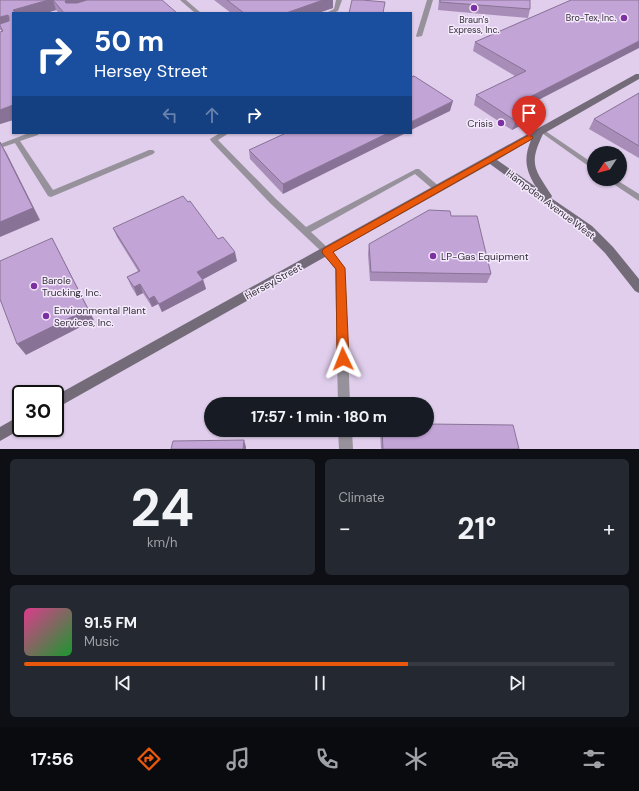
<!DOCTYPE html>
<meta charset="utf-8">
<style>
body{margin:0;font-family:"DM Sans",sans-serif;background:#242831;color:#f1f3f6;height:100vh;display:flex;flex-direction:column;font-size:15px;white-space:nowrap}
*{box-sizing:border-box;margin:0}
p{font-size:13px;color:#9ea1a6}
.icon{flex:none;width:22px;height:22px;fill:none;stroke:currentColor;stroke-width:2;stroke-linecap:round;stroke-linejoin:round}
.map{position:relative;height:449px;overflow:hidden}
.side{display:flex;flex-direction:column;gap:10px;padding:10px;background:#0d0f14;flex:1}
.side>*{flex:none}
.guide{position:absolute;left:12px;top:12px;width:400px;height:122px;border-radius:0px;box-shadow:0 1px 3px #0004;background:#1a4fa0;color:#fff;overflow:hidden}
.needle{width:26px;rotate:234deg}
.tools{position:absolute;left:587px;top:146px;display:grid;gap:8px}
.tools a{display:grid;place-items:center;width:40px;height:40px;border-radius:50%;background:#171b24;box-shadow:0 1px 3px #0004;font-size:20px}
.speed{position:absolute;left:12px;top:385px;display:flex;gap:8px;font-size:20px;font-weight:700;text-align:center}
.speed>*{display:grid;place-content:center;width:52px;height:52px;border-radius:50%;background:#171b24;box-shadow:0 1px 3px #0004;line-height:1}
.speed .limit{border:2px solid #111;border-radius:6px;background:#fff;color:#111}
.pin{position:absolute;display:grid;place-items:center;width:34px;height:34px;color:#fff;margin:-41px -17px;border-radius:50% 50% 50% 0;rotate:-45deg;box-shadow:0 0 4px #0007}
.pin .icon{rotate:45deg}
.me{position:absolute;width:44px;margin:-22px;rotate:358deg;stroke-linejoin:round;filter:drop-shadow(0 0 3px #0008)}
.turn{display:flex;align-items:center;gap:14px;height:84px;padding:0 16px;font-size:18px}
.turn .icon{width:52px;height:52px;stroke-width:2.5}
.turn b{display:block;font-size:28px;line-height:34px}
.lanes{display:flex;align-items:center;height:38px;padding:0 16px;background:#0003;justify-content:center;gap:20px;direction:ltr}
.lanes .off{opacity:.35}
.big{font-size:30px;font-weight:700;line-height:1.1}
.side .card{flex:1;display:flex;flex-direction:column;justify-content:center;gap:6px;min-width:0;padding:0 14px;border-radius:6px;background:#242831}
.side .dial{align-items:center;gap:0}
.dial b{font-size:52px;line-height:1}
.song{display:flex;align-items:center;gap:12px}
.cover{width:48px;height:48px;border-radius:6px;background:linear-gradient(135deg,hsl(330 70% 55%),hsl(130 70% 35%))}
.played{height:4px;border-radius:2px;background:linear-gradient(90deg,#ea580c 65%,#363941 65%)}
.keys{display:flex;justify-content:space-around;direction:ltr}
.heat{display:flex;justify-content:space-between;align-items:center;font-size:22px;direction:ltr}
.side .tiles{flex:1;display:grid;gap:10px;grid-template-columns:1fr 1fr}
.card:last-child{grid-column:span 2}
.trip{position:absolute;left:204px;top:397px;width:230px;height:40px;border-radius:20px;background:#171b24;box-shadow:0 1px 3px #0004;font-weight:700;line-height:40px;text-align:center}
.dock{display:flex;height:64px;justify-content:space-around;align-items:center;background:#090b0e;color:#9ea1a6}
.dock .icon{width:28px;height:28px}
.dock .current{color:#ea580c}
.dock b{font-size:18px;color:#f1f3f6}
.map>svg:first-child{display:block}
</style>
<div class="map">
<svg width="639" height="449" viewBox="0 0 639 449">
<rect width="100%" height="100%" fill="#e9dcf3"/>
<!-- built -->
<path fill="#e0ceec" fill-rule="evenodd" d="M0 0H639V449H0ZM13 13H411V133H13ZM594 153H620V179H594ZM21 394H55V428H21ZM211 404H427V430H211Z"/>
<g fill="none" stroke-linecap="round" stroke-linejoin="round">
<!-- lane -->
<g fill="#97919b" fill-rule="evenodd">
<path d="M180 0H186L201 13H195Z"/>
<path d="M336 0H342L338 11 333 13H326L334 9Z"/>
<path d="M427 0H433L422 36 417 37 416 36Z"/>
<path d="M541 128 594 164V170L539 131 538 130Z"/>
<path d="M29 133H39L38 135 20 141 53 190 149 150H153L155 152 153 154 51 197 48 196 15 143 0 148V144Z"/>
<path d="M220 133H229L218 140 276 199 306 227 416 169H419L442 189 441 191H435L415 174 311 232 329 249 330 251 329 253H323L270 203 211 141 210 139Z"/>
<path d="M606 179H615L639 194V201Z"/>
</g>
<!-- street -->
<g fill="#97919b" fill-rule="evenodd">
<path d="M326 247 330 248 345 268 350 404H338L335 269 321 251 322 248Z"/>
<path d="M338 430H352L353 449H339Z"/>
</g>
<!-- secondary -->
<g fill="#736b78" fill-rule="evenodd">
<path d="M636 74H639V79L543 134C528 165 535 169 552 196L551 198 592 226 613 247 639 279V293L635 291 605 253 584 232 490 164 55 409V396ZM531 140C523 159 526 171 536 187L497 160Z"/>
<path d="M21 415V428H23L0 441V427Z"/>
</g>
</g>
<!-- wall -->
<g fill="#a88db8">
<path d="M0 0H110L177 13H59L56 10 46 13H13V120L0 124 2 32 1 30H0Z"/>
<path d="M214 0H333V8L318 13H231Z"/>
<path d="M439 0H530V9L528 18 438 10Z"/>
<path d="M571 0 531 104 538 109 535 118 512 130 474 105 476 95 515 76 473 51 475 42Z"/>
<path d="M639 93V158L589 129 594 119Z"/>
<path d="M286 133 283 194 250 159 249 150Z"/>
<path d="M451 216 491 274 487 283 370 281 368 254 369 244Z"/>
<path d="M113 228 218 239 237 261 203 279 206 289 162 312 158 304 152 307 143 293 137 296 131 286 127 277 138 271 117 237Z"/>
<path d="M380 430H427L519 449H381Z"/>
</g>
<!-- shaded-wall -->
<g fill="#887396">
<path d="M48 0H53L56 10 46 13H14L13 10Z"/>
<path d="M66 0H104L70 12 65 2Z"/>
<path d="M323 0H333V8L318 13H286Z"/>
<path d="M8 15 13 27 0 26V17Z"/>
<path d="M639 41V48L521 109 524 100Z"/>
<path d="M453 101 450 111 411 130V122Z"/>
<path d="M13 105V120L0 124V110Z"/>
<path d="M538 109 535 118 512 130 516 121Z"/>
<path d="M388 133H406L283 194V184Z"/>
<path d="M0 142 7 154 40 220 0 237Z"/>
<path d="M52 238 94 320 26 355 17 344Z"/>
<path d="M235 252 237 261 200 281 197 272Z"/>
<path d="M203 280 206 289 162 312 159 304Z"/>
<path d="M140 284 143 293 137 296 134 287Z"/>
<path d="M154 296 158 304 152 307 149 299Z"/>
<path d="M244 440 246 447V449H243Z"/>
</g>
<!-- building -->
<g fill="#c3a4d6" stroke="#887396">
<path d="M0 0H48L13 10 15 13H13V105L0 110V32L3 31 0 26V24L9 21V17L8 15 0 17Z"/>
<path d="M53 0H67H66L65 2 66 3H77L87 0H162L177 13H64Z"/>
<path d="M227 0H323L286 13H244Z"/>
<path d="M352 0H362L385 2 383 13H349Z"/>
<path d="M440 0H530V9L440 2Z"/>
<path d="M571 0H639V41L524 100 538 109 516 121 476 95 526 71 475 42Z"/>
<path d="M414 76 453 101 411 122V77Z"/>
<path d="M639 93V146L594 119Z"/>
<path d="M286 133H388L283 184 249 150Z"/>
<path d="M0 142 33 208 0 222Z"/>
<path d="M183 196 188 202 190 201 218 239 223 237 235 252 197 272 203 280 159 304 154 296 149 299 140 284 134 287 127 277 140 271 113 228Z"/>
<path d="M429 210 450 211 451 216H477L491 274 371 272 369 244Z"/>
<path d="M52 238 88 309 17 344 0 299V261Z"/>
<path d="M427 424 513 425 519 449H383L382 430H427Z"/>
<path d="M244 440 243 449H171L173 441Z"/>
</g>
<!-- route -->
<path fill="#ea580c" stroke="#983908" d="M529 135 533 137 532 139 333 252 345 268 349 359 347 362 343 364 339 362 337 359 336 269 323 254 322 252 323 249Z"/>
<!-- markers -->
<g fill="#7c30a2" stroke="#f5eafd" stroke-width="1.5">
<circle cx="474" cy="8" r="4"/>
<circle cx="624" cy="18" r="4"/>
<circle cx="501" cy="123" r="4"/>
<circle cx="433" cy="256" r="4"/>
<circle cx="34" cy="286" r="4"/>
<circle cx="46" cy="316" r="4"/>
</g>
<g text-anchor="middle" stroke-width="3" stroke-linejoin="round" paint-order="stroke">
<!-- far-poi labels -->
<g font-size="9" fill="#342f37" stroke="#f5eafd" text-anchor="end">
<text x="616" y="21">Bro-Tex, Inc.</text>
<text x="474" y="23" text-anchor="middle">Braun's<tspan x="474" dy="10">Express, Inc.</tspan></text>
</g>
<!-- poi labels -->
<g font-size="10" fill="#342f37" stroke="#f5eafd" text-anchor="start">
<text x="493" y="127" text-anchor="end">Crisis</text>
<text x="441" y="260">LP-Gas Equipment</text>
<text x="42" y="284">Barole<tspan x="42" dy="12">Trucking, Inc.</tspan></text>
<text x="54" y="314">Environmental Plant<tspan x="54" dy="12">Services, Inc.</tspan></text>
</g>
<!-- street labels -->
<g font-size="10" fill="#342f37" stroke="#f5eafd">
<text transform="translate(551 204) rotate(37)" y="4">Hampden Avenue West</text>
<text transform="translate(273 281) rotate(-29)" y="4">Hersey Street</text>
</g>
</g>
</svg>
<div class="tools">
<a><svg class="needle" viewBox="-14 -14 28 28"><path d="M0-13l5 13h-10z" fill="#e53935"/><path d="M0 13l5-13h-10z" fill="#9ea1a6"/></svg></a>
</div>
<div class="speed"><div class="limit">30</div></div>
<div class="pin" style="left:529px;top:137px;background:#d93025"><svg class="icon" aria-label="arrive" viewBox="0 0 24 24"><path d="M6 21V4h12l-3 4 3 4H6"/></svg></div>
<svg class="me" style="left:343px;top:359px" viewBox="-20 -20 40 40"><path d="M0-17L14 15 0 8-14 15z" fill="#ea580c" stroke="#fff" stroke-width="4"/></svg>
<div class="trip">17:57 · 1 min · 180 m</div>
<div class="guide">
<div class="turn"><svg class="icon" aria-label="right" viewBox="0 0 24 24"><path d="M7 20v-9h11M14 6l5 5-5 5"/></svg><div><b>50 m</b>Hersey Street</div></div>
<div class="lanes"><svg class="icon off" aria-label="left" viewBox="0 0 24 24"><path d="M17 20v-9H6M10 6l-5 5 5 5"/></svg><svg class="icon off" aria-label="ahead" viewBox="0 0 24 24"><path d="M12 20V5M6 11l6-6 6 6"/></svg><svg class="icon" aria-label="right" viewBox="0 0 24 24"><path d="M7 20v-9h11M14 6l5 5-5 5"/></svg></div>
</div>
</div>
<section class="side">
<div class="tiles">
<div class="card dial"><b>24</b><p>km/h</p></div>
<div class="card"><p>Climate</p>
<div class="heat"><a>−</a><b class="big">21°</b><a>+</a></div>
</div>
<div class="card">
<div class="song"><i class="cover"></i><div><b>91.5 FM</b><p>Music</p></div></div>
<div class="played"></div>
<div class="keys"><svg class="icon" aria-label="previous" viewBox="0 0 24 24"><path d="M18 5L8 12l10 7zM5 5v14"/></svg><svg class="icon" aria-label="pause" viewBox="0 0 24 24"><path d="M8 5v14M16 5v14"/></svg><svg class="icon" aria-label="next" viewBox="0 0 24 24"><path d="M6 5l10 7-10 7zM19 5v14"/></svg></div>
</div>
</div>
</section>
<nav class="dock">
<b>17:56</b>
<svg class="icon current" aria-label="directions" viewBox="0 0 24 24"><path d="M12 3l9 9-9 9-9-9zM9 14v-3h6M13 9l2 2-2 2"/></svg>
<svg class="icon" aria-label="music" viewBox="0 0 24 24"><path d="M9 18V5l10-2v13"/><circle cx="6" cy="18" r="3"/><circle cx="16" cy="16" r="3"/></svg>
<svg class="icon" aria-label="phone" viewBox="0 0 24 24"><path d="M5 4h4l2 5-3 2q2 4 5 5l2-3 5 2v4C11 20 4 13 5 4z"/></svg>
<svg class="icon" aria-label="climate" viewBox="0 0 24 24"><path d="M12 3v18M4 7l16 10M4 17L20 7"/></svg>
<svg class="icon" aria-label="car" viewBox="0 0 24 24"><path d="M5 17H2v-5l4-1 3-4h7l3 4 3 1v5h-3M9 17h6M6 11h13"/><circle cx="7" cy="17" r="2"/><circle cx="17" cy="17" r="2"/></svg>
<svg class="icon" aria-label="filters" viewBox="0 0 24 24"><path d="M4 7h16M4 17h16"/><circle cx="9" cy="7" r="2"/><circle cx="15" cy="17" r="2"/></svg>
</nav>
